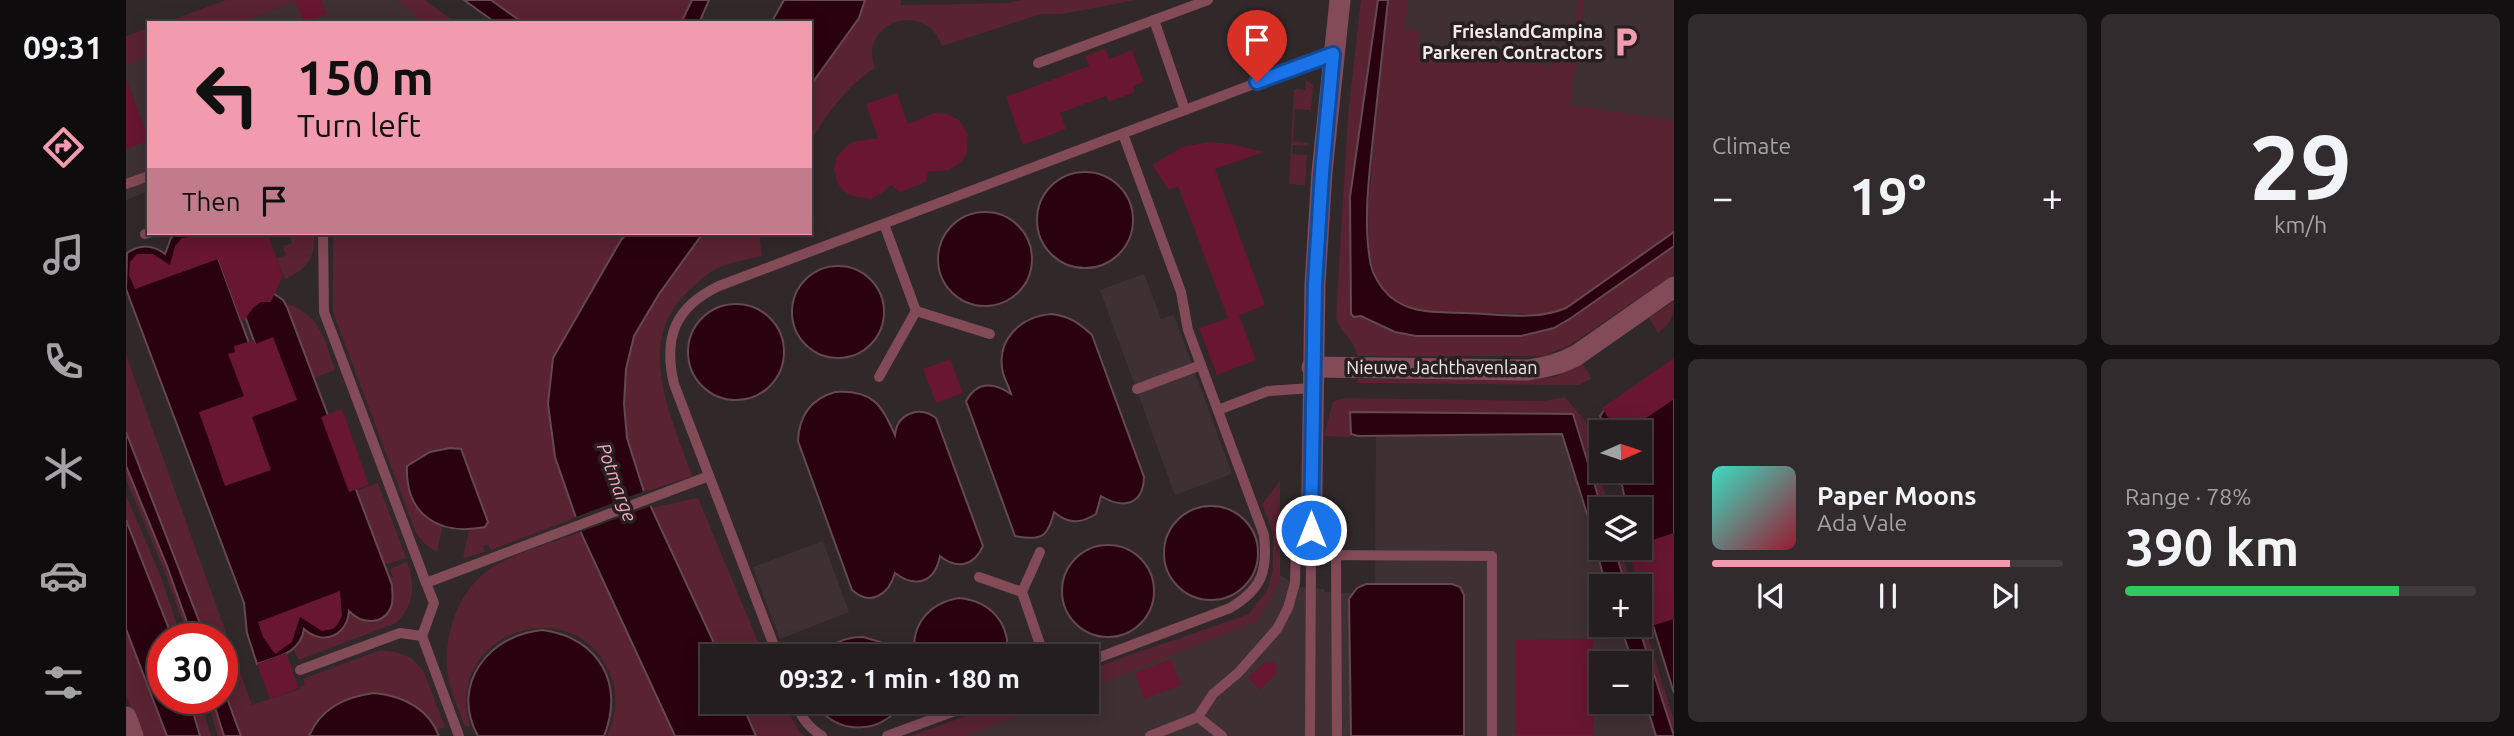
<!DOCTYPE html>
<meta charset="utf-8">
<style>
body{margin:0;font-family:Ubuntu,sans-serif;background:#312b2d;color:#f1f3f6;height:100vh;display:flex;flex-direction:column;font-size:26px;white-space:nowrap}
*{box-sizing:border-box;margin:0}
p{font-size:23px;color:#a3a2a5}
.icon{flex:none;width:38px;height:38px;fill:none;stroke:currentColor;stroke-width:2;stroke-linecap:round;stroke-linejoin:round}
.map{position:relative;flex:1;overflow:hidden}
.drawer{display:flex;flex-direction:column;gap:14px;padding:14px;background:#141012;width:840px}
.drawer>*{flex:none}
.top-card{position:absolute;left:21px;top:21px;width:665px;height:214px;border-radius:0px;box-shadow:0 4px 18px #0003,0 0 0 2px #423c3e;background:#f29aae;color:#111;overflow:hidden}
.needle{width:46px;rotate:87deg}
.fabs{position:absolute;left:1463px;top:420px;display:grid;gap:14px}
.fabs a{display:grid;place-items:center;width:63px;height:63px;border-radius:0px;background:#251e20;box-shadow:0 4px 18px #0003,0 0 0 2px #423c3e;font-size:35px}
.speed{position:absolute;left:21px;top:623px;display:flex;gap:14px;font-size:35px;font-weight:700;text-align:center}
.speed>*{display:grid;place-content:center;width:91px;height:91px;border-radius:50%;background:#251e20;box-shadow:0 4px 18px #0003,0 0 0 2px #423c3e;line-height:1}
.speed .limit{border:10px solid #d22;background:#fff;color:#111}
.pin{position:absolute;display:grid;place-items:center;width:60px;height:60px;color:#fff;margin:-72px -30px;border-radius:50% 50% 50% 0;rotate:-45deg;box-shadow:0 0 7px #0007}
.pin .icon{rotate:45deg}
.me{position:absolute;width:77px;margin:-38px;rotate:0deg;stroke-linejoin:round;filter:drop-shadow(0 0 5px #0008)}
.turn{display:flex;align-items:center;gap:24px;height:147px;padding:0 35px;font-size:32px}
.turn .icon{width:91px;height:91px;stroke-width:2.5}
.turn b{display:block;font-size:49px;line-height:60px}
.then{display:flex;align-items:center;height:66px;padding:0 35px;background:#0003;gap:14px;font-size:26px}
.big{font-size:52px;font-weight:700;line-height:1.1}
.drawer .card{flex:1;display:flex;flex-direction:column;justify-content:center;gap:10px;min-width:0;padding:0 24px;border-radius:10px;background:#312b2d}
.drawer .dial{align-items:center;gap:0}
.dial b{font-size:91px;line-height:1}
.song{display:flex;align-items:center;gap:21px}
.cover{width:84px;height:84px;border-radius:10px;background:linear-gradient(135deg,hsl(170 70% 55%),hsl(350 70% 35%))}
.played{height:7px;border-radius:4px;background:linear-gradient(90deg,#f29aae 85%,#423c3e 85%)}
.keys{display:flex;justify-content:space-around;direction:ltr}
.heat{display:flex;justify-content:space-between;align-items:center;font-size:38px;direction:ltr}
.charge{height:10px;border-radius:5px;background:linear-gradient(90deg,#34c759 78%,#423c3e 0)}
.drawer .tiles{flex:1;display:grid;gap:14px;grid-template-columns:repeat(2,1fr)}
.trip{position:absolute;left:574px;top:644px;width:399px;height:70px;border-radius:0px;background:#251e20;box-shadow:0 4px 18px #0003,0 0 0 2px #423c3e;font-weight:700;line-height:70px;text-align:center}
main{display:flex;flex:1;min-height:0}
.menu{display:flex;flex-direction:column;width:126px;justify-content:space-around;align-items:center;background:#0f0c0d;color:#a3a2a5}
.menu .icon{width:49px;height:49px}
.menu .on{color:#f29aae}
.menu b{font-size:32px;color:#f1f3f6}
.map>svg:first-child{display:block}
</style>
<main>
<nav class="menu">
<b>09:31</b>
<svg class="icon on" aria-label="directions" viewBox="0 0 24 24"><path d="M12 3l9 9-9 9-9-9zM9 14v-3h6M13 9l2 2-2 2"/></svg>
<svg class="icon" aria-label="music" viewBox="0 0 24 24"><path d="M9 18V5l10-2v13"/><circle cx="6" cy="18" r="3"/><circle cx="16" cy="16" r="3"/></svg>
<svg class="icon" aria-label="phone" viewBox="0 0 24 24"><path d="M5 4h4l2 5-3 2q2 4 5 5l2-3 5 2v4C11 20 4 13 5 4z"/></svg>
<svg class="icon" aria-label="climate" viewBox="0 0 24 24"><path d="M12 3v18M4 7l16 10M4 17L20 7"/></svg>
<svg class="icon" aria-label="car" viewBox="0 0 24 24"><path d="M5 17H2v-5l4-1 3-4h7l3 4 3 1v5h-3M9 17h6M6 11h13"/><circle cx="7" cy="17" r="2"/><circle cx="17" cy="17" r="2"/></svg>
<svg class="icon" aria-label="filters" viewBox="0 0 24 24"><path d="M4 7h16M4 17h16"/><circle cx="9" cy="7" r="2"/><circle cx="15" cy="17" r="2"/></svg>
</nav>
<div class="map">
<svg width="1548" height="736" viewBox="0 0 1548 736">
<rect width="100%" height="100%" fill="#31282a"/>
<!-- built -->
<g fill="#3f3033">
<path d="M136 0H281L307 23H72Z"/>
<path d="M1262 0H1548V232L1244 165Z"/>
<path d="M23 40V191L0 200V48Z"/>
<path d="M1018 274 1035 319 1048 315 1106 474 1049 495 974 290Z"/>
<path d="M1431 433 1436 434 1439 439 1480 586H1475V625H1494L1507 663H1475V702H1514V684L1530 736H1338V595L1334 587 1249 584 1250 436Z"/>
<path d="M697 541 723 612 654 639 627 567Z"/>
<path d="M1150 573 1175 587 1198 589 1199 592 1228 593 1223 599 1225 736H830L917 702H961V684L1131 614Z"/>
</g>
<!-- green -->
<g fill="#5a2332">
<path d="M100 0H173L112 23H38Z"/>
<path d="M270 0H299L330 23H301Z"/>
<path d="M365 0H566L555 23H397Z"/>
<path d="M739 0H775V5H789L882 3 896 0H1010L936 14H915L816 46C801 0 731 21 749 68 721 85 702 114 684 141V86L733 18Z"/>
<path d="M1235 0H1252L1224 197V294L1235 316 1290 336 1408 334 1548 246V274L1444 345 1418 356H1231C1230 340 1214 333 1210 318L1222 117Z"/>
<path d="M1262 0H1282L1278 29 1294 31 1292 49 1426 66 1429 50 1451 52 1444 105 1548 120V232L1440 308 1429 312 1414 314 1302 312 1275 305 1257 289 1250 278 1243 253 1242 209Z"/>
<path d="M1452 0H1458L1453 36 1448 30Z"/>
<path d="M23 28V56L0 65V36Z"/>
<path d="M1180 80 1187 85 1185 110 1169 109 1167 141 1182 143 1181 146 1167 145 1166 154 1181 155 1179 185 1163 184 1168 89 1179 90Z"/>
<path d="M163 233H188C191 256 180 270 159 279L151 258 160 255 157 246 166 243Z"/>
<path d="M207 233H501L495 240 442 330 422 404 429 457 451 517 365 550 362 544 357 546 359 552 337 558 343 530 359 527 297 516 317 524 311 552 299 544 290 533 207 312Z"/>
<path d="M577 233H633L636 256C622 259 607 262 594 267 585 270 576 279 568 286 505 338 544 412 566 476L518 492 501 438 498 404 500 369 508 336 533 294Z"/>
<path d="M1548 301C1548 317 1545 323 1532 333L1523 318Z"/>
<path d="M163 304C196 318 198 339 209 370L188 378 161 307Z"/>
<path d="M0 355 126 705 174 689V687L179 684 177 679 254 650 270 652 285 658 297 670 319 727 311 730C283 680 206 683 183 736H115L96 685V639H80L0 432Z"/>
<path d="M1456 364 1466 378 1453 385 1231 383 1232 379 1404 380 1431 376Z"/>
<path d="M1439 397 1460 422 1483 509H1476L1451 422 1224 412 1225 437 1198 436 1207 401 1221 398 1417 401Z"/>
<path d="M0 466 41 566 67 639H63L38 570 0 479Z"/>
<path d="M1154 481V581L1132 621 961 689V670L1123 614 1142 589 1147 569V534L1136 504Z"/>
<path d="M252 483 280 558 258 565 230 491Z"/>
<path d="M0 495 33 572 56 639H47L0 520Z"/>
<path d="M572 498 638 656H594L525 508Z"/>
<path d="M455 532 549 736H481C490 718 492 698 486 679 454 586 316 630 344 726L339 727C334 713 328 700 324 686 313 642 331 584 374 563 399 550 428 542 455 532Z"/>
<path d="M1488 548H1494L1506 586H1500Z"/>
<path d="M281 562C290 586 288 605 270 623L173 660 168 650 173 645 177 629C188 636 194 639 207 636L223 610C248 640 274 610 263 578L267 577 264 569Z"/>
<path d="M1514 611 1548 720V736L1512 625Z"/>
<path d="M0 629 41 736H16L0 695Z"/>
<path d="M63 698H74L85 736H74Z"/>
<path d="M80 698H86L98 736H92Z"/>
<path d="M615 702H657L674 733 679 736H630Z"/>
<path d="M877 702H927L840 736H785Z"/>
</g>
<!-- water -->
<g fill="#2a020f" stroke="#654851" stroke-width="2">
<path d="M338 0H365L397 23H370Z"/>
<path d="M566 0H583L573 23H555Z"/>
<path d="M658 0H739L733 18 684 86V23H645Z"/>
<path d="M1252 0H1262C1257 46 1252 92 1247 138 1243 176 1238 216 1243 254 1244 267 1249 279 1257 289 1277 315 1310 312 1340 313 1372 314 1410 321 1440 308L1548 232V246L1445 318 1428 328 1395 336H1290L1269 332 1235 316 1228 317 1225 314 1224 197Z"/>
<circle cx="959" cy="220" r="48"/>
<circle cx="859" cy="259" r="47"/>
<path d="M51 233H79L84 236 124 346 129 344 119 316 120 308 145 292 157 300 161 307 266 585C266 593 268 600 265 607 257 626 235 624 223 611 221 636 197 646 178 629 174 654 151 657 131 664L121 633 118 603 0 289 1 253C14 244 26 244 39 254L45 238Z"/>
<path d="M501 233H577L533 294 508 336 500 369 498 404 501 438 518 492 594 656H586V702H615L630 736H549L456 535 429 457 422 404 427 358 495 240Z"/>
<circle cx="712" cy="312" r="46"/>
<circle cx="610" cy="352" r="48"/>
<path d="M926 314C945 317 953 323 966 335L1018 477C1017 506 996 509 975 496L970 514C954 524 942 524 928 512 922 538 914 541 889 536L840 401C851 381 868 382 885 394 883 387 879 380 877 373 869 339 896 316 926 314Z"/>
<path d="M1548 362V693L1503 548H1514V509H1501L1493 471H1514V432H1481L1474 416 1479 409Z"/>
<path d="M709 392C747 390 755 404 769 435 771 414 793 405 810 418L857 546C848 566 831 570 814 556 809 582 790 589 769 573 763 594 745 607 726 590L672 441C673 416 685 399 709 392Z"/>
<path d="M1224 412 1447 414 1476 509 1475 548H1488L1500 586H1480L1461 514 1436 434 1232 436 1225 434Z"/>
<path d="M0 432 80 639H67L41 566 0 466Z"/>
<path d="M324 448 335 449 362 522 359 527C313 536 279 515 281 466L304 452Z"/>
<circle cx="1085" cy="553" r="47"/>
<path d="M0 520 47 639H37V698H63L74 736H41L0 629Z"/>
<circle cx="982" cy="591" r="46"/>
<path d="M1240 584H1326L1334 587 1338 595V736H1225L1223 599 1231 588Z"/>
<path d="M833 598C865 601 885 624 881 656H789C784 625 803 603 833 598Z"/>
<path d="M1494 625H1512L1548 736H1530L1514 684V663H1507Z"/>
<path d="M417 630C473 638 499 684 478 736H352C323 684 364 634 417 630Z"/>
<path d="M737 637 754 642 770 656H695C706 642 720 637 737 637Z"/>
<path d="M96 685 115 736H98L86 698H96Z"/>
<path d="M248 693C276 696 302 708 313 736H183C195 708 219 697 248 693Z"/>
<path d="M689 702H776C758 736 707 736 689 702Z"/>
</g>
<!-- pier -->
<path fill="#31282a" d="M521 490 527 505 452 533 447 518Z"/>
<!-- building -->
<g fill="#681632">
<path d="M169 0H195L201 14 178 22Z"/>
<path d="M979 49 983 59 1006 50 1018 82 1007 86 1009 92 983 102 980 96 934 113 940 129 897 145 880 97 963 66 959 56Z"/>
<path d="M1 81 23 140 0 149V82Z"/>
<path d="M771 93 782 124 808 113 822 114 833 120 842 134 841 152 836 161 823 170 802 172 800 182 774 192 765 185 756 193 745 199 726 196 717 191 711 182 708 169 710 159 717 149 726 142 752 138 740 104Z"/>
<path d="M1083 142 1105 144 1138 152 1089 169 1139 305 1113 315 1130 360 1091 375 1073 328 1102 318 1052 186 1043 190 1026 165 1056 147Z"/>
<path d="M83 233H141L157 275 145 302H135L127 308 116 323 92 259 9 289 3 275 4 262 11 254H27L44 265 49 246 56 238 83 234Z"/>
<path d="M147 337 171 400 126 417 145 470 99 486 73 412 118 396 102 354 109 352 108 346 128 340 129 344Z"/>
<path d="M1548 358V399L1500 432H1492L1476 408Z"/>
<path d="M824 359 837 393 810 403 797 369Z"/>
<path d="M216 409 243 485 223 492 195 417Z"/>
<path d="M1548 533V619L1525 626 1501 548H1514V544Z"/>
<path d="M214 591 216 616 211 625 207 629 196 631 174 617 166 642 149 654 137 637 132 622Z"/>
<path d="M1468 639V735H1389V640Z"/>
<path d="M160 653 173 688 144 699 131 664Z"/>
<path d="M1045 659 1055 685 1018 699 1009 673Z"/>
<path d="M1141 661 1149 663 1151 672 1134 690 1122 677Z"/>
</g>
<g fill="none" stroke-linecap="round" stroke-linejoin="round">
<!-- lane -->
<g stroke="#834a58" stroke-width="10">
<path d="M1028 20 1059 110"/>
<path d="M912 63 1082 0"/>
<path d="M0 184 23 176"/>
<path d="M758 224 790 311 864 334"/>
<path d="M197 233 198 312 300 583"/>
<path d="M19 234 23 233"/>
<path d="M753 377 790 311"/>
<path d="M1011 389 1075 365"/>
<path d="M1092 410 1142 391 1186 388"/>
<path d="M914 552 896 592 918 656"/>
<path d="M1210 555 1211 736"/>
<path d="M853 577 896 592"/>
<path d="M652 656 548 384C537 337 549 307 593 286L1207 54"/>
<path d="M961 662 1104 608C1136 589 1142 571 1138 535L1062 330 1055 292 997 134"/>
<path d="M174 670 274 633 296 636"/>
<path d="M669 702C675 717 682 727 696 736"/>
<path d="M1072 717 1096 736"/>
<path d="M333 736 296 636 308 603 300 583 583 476"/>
<path d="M761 736 853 702"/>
<path d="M1024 736 1072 717 1087 694 1112 673 1151 629 1162 608 1169 583 1170 539 1179 506"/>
<path d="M1184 736 1185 555 1366 556V736"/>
</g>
<!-- street -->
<g stroke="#834a58" stroke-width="21">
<path d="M1186 367 1402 370C1420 367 1435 364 1451 355L1548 287"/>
<path d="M1185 555 1189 284 1196 172 1214 0"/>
<path d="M0 717 7 736"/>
</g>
</g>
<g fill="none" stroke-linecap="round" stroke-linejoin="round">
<defs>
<path id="route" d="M1131 82 1207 54 1196 173 1189 284 1185 530"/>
</defs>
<!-- route casing -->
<use href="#route" stroke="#114b97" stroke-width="18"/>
<!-- route -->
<use href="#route" stroke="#1a73e8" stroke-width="12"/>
</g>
<!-- icons -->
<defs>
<symbol id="parking-bare" viewBox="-9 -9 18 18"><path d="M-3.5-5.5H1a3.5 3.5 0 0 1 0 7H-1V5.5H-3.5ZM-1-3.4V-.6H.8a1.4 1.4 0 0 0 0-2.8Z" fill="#f29aae" stroke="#271f20" stroke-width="2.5" paint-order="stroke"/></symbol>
</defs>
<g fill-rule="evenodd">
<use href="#parking-bare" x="1478" y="20" width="44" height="44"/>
</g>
<g text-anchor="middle" stroke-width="7" stroke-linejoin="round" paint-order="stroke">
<!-- poi labels -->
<g font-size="18" font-weight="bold" fill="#f0eaeb" stroke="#271f20" text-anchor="end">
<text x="1477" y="38">FrieslandCampina<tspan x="1477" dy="21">Parkeren Contractors</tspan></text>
</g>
<!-- street labels -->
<g font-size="18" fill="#f0eaeb" stroke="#271f20">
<text x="1316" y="374">Nieuwe Jachthavenlaan</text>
</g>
<!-- water labels -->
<g font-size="19" font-style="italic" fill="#f3aaba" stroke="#271f20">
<text transform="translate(491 482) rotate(70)" y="7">Potmarge</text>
</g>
</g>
</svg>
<div class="fabs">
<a><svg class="needle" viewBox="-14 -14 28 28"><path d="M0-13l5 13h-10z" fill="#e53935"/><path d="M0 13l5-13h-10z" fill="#a3a2a5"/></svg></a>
<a><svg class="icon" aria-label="layers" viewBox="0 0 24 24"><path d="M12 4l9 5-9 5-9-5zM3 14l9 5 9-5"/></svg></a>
<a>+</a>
<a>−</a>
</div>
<div class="speed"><div class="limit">30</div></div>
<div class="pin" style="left:1131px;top:82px;background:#d93025"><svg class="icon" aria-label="arrive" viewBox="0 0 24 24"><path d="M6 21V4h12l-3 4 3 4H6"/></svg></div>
<svg class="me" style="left:1185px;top:530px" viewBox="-20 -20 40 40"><circle r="17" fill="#1a73e8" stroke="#fff" stroke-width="3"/><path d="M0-11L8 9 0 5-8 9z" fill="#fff"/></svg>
<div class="trip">09:32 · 1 min · 180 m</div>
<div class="top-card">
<div class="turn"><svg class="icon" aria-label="left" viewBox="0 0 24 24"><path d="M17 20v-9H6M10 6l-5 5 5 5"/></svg><div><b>150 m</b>Turn left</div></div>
<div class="then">Then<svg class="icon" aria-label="arrive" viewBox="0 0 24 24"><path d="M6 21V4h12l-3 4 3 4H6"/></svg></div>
</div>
</div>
<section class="drawer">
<div class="tiles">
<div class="card"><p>Climate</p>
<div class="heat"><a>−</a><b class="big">19°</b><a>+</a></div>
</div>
<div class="card dial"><b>29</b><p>km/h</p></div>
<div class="card">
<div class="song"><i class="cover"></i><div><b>Paper Moons</b><p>Ada Vale</p></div></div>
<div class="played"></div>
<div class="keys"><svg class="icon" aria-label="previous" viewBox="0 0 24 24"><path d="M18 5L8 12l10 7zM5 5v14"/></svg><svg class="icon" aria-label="pause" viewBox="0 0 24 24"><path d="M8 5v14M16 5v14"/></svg><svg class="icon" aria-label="next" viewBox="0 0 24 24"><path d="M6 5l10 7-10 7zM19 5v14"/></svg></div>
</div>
<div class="card"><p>Range · 78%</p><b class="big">390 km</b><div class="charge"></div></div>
</div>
</section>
</main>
